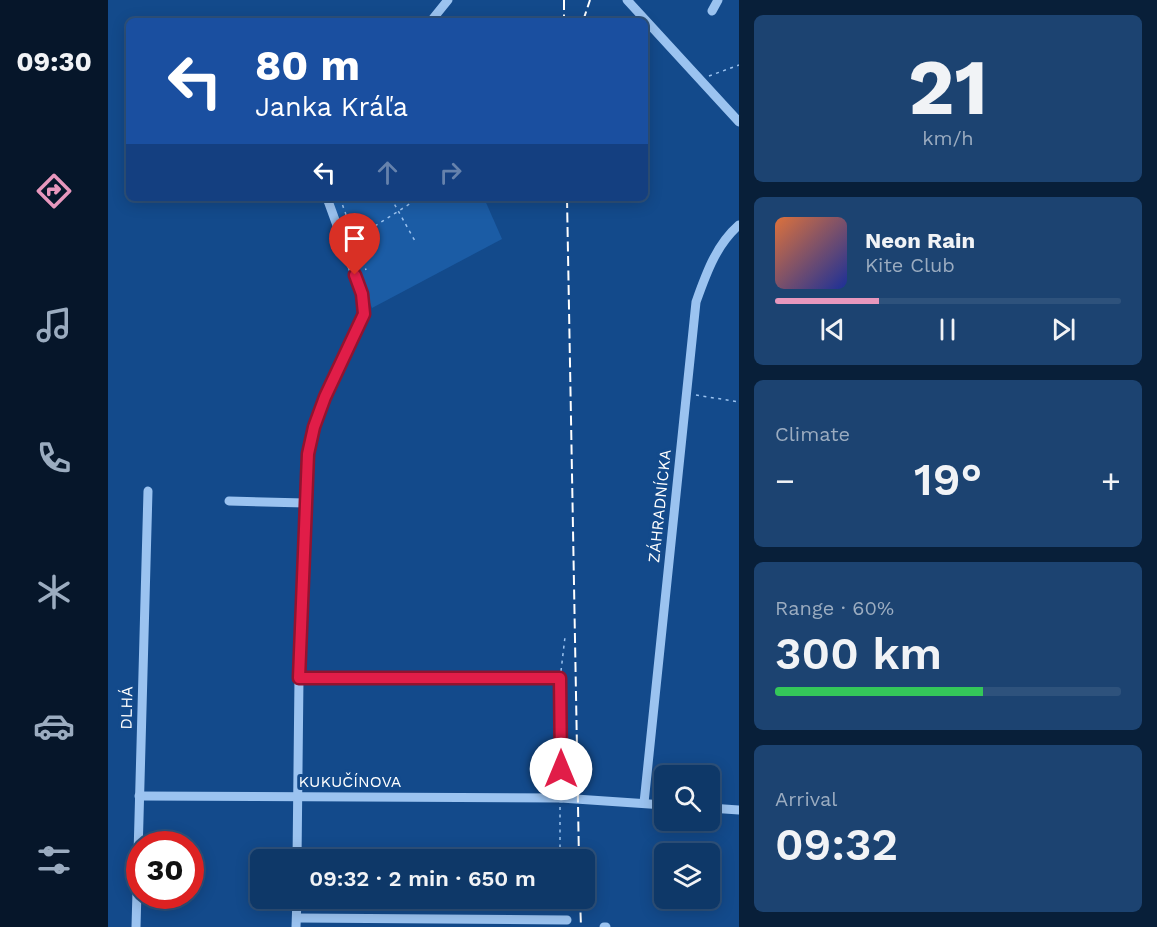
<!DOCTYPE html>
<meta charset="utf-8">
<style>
body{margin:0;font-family:"Work Sans",sans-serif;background:#1c4371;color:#f1f3f6;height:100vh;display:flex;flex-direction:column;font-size:22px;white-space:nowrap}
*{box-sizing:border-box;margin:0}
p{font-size:20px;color:#9bacc0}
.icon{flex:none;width:33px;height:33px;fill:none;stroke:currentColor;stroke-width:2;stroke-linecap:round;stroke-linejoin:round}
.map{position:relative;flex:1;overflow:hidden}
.drawer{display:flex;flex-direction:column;gap:15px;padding:15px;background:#081f39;width:418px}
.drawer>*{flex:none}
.hud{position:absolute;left:18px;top:18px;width:522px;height:183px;border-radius:9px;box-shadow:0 3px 15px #0003,0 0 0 2px #2e527c;background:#1a4fa0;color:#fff;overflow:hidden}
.buttons{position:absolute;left:546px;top:765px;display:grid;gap:12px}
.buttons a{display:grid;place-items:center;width:66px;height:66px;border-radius:9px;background:#0e3868;box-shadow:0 3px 15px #0003,0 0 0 2px #2e527c;font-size:30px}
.speed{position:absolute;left:18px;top:831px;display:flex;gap:12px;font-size:30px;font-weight:700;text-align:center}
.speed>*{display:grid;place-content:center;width:78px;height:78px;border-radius:50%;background:#0e3868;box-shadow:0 3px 15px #0003,0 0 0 2px #2e527c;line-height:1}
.speed .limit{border:9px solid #d22;background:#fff;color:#111}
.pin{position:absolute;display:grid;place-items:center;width:51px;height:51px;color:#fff;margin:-62px -26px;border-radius:50% 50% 50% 0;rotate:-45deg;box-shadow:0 0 6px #0007}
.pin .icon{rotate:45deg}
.me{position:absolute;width:66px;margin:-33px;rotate:0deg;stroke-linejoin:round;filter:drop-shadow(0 0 4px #0008)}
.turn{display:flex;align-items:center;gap:21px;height:126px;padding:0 30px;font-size:27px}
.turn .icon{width:78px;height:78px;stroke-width:2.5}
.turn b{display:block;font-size:42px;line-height:51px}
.lanes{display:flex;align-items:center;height:57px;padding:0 30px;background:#0003;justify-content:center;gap:30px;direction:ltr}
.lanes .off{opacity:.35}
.big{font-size:45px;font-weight:600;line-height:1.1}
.drawer .tile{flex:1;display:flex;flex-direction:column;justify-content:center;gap:9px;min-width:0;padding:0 21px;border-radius:9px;background:#1c4371}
.drawer .dial{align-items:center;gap:0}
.dial b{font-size:78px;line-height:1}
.song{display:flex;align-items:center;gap:18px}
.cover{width:72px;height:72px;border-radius:9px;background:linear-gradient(135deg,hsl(20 70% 55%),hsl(230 70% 35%))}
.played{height:6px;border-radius:3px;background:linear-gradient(90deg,#e797bd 30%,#2e527c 30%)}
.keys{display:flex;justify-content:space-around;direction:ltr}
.heat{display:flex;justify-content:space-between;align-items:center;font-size:33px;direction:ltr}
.charge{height:9px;border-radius:4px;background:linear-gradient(90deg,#34c759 60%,#2e527c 0)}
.trip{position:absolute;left:142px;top:849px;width:345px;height:60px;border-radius:9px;background:#0e3868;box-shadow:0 3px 15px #0003,0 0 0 2px #2e527c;font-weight:600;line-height:60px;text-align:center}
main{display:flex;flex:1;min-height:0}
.tabs{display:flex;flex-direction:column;width:108px;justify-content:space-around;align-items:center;background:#06162a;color:#9bacc0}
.tabs .icon{width:42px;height:42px}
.tabs .on{color:#e797bd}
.tabs b{font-size:27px;color:#f1f3f6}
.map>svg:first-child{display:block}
</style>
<main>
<nav class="tabs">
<b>09:30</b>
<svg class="icon on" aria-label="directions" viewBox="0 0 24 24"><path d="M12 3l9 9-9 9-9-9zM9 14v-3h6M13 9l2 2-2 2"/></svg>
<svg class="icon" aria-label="music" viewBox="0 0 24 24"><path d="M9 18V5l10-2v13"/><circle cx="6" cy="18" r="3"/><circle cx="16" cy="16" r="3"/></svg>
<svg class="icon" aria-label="phone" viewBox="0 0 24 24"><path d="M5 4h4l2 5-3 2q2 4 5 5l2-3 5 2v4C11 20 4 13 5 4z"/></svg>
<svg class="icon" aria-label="climate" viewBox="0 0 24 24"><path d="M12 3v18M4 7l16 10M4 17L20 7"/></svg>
<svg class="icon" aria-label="car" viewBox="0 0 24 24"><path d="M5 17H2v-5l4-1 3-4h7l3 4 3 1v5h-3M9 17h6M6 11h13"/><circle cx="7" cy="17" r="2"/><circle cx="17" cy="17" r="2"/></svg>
<svg class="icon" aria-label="filters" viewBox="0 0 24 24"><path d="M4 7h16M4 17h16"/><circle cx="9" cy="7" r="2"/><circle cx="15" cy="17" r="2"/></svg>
</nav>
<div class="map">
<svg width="631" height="927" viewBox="0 0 631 927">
<rect width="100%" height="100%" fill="#134a8b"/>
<!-- green -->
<path fill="#1b5ca5" d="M223 198H376L394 239 264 308Z"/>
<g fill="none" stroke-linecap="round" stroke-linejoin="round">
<!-- path -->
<g stroke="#9bc3f0" stroke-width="1.5" stroke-dasharray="3 4.5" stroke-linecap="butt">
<path d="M601 76 631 65"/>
<path d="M232 198 258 270"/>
<path d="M283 198 307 241"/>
<path d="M248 238 311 198"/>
<path d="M588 395 631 402"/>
<path d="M453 671 457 637"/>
<path d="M452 807V860"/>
<path d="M456 898 458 911"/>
</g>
<!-- minor -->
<g stroke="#9bc3f0" stroke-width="9">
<path d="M519 0 631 122"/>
<path d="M604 11 610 0"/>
<path d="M323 21 340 0"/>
<path d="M121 501 197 503"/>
<path d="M191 678H452L453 798"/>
<path d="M31 796 453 798 556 805"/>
<path d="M536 803 588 302C598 274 608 245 631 225"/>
<path d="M602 808 631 810"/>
<path d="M189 860 191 678 200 454 206 427 217 397 256 314 254 294 219 198"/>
<path d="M189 918 459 920"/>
<path d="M28 927 40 491"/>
<path d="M188 927 189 898"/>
<path d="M496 927H498"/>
</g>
<!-- rail -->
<g stroke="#fff" stroke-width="2" stroke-dasharray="10 4.5" stroke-linecap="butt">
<path d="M456 0V21"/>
<path d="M475 21 482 0"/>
<path d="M459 198 471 860"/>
<path d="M472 898 473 927"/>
</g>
</g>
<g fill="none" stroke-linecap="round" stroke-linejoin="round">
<defs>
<path id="route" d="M247 275 254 294 256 314 217 397 206 427 200 454 191 678H452L453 769"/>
</defs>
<!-- route casing -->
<use href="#route" stroke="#92132f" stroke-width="15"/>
<!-- route -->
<use href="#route" stroke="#e11d48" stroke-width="10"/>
</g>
<g text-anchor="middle" stroke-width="6" stroke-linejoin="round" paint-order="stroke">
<!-- street labels -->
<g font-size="16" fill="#fff" stroke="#134a8b">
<text transform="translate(551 506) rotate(-84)" y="6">ZÁHRADNÍCKA</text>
<text transform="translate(18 708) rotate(-89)" y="6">DLHÁ</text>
<text x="242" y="787">KUKUČÍNOVA</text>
</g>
</g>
</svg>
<div class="buttons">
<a><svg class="icon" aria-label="search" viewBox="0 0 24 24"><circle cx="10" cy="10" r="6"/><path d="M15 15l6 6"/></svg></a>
<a><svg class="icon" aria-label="layers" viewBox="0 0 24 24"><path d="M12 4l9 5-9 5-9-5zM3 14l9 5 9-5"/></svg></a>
</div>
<div class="speed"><div class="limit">30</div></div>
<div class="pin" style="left:247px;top:275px;background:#d93025"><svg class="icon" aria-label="arrive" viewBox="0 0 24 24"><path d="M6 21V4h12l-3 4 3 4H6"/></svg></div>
<svg class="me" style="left:453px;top:769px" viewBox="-20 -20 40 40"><circle r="19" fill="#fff"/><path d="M0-13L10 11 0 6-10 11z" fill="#e11d48"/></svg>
<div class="trip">09:32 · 2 min · 650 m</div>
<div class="hud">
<div class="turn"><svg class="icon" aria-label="left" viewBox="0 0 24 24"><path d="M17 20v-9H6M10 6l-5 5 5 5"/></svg><div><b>80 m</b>Janka Kráľa</div></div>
<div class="lanes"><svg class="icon" aria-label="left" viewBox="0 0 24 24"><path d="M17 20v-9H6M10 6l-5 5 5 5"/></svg><svg class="icon off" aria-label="ahead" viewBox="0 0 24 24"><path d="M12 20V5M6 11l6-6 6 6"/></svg><svg class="icon off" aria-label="right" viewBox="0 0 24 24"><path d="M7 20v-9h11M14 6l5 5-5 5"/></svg></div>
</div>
</div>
<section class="drawer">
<div class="tile dial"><b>21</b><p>km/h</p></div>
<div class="tile">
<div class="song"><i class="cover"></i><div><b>Neon Rain</b><p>Kite Club</p></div></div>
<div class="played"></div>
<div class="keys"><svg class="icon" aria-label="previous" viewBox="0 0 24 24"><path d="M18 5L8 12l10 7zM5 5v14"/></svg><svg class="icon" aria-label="pause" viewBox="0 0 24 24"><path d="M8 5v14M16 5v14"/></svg><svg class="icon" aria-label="next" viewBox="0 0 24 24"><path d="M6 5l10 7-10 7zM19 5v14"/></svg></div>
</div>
<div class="tile"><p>Climate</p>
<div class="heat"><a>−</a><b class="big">19°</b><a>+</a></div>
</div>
<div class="tile"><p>Range · 60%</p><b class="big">300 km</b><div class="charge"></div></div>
<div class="tile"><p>Arrival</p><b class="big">09:32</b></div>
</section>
</main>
